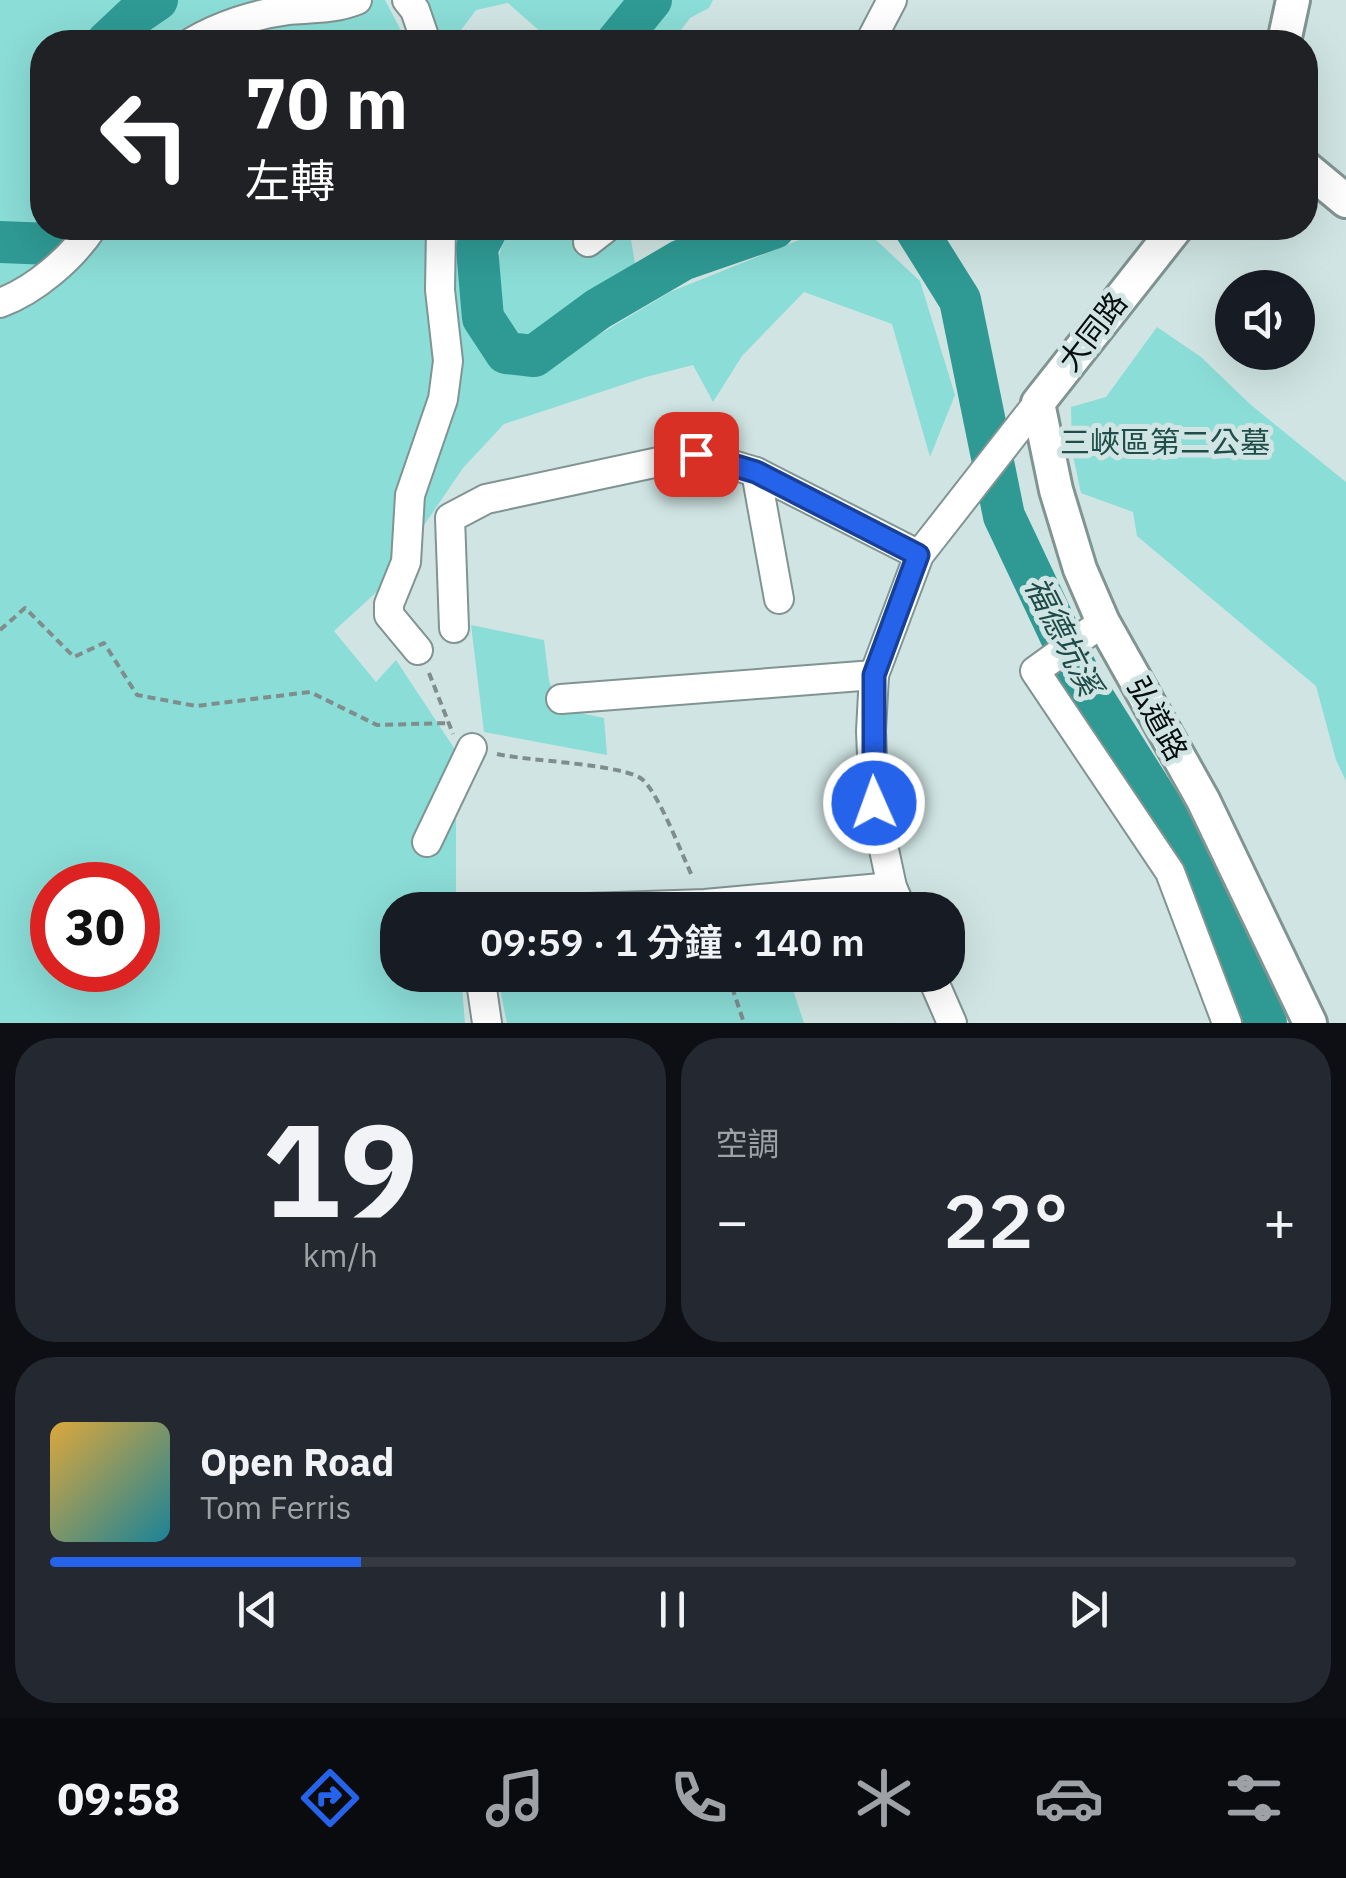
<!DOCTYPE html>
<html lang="zh-TW">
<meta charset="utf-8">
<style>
body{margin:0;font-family:"IBM Plex Sans","Noto Sans TC",sans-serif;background:#242831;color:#f1f3f6;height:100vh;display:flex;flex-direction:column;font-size:38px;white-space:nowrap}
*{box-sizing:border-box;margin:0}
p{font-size:32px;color:#9ea1a6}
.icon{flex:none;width:55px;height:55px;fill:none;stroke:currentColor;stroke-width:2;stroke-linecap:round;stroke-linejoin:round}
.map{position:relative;height:1023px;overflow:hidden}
.panel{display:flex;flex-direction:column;gap:15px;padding:15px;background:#0d0f14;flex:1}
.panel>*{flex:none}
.guide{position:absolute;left:30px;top:30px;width:1288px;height:210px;border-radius:40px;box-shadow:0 10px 40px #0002;background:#202124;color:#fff;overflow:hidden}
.fabs{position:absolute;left:1215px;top:270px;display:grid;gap:20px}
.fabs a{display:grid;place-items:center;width:100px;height:100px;border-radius:50%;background:#171b24;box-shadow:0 10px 40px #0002;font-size:50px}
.speed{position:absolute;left:30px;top:862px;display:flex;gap:20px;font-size:50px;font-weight:700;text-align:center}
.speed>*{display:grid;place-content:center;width:130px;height:130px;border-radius:50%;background:#171b24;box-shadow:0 10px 40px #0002;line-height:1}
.speed .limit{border:15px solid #d22;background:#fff;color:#111}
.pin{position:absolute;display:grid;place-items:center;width:85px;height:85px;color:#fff;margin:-42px;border-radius:20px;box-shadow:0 5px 15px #0006}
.me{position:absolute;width:110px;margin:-55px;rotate:358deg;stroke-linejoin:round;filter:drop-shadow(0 0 8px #0008)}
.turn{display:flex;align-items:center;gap:35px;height:210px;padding:0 50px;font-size:45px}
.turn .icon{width:130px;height:130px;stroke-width:2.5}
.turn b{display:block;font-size:70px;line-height:85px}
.big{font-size:75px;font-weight:600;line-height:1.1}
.panel .widget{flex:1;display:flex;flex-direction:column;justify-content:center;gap:15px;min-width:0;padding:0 35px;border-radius:40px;background:#242831}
.panel .dial{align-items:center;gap:0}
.dial b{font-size:130px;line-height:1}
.song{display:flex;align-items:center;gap:30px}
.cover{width:120px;height:120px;border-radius:15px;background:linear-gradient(135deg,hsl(40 70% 55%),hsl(190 70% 35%))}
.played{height:10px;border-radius:5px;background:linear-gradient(90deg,#2563eb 25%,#363941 25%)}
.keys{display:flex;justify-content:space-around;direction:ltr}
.heat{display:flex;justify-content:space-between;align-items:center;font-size:55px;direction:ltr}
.panel .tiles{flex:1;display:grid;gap:15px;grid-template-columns:1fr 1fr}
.widget:last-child{grid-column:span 2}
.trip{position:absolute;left:380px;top:892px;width:585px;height:100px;border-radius:40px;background:#171b24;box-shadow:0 10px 40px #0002;font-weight:600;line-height:100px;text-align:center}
.menu{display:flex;height:160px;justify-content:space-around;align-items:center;background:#090b0e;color:#9ea1a6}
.menu .icon{width:70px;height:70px}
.menu .current{color:#2563eb}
.menu b{font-size:45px;color:#f1f3f6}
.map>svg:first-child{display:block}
</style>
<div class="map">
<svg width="1346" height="1023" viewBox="0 0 1346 1023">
<rect width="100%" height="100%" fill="#d0e5e3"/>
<!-- green -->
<g fill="#8bddd7" fill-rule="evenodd">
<path d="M0 0H385L407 42H42V228H465L462 234 468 325 496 372 540 370 670 292 809 236 875 239 920 281 955 395 930 457 892 324 804 292 742 356 713 402 693 365 646 377 504 424 463 468 382 587 334 631 376 682 396 660 456 751V910H398V975H461L465 1023H0ZM52 885H138V970H52Z"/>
<path d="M428 0H628L598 42H552L508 3 476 10 452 42H442Z"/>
<path d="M668 0H713L709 8 690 18 672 42H635Z"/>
<path d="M508 228H629L637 275 585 300 540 338 514 335C493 300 492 265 508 228Z"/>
<path d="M1157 327 1201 357 1251 405 1346 482V781L1336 760 1316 686 1137 536 1133 512 1081 493 1072 451 1071 407 1106 397Z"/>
<path d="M471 625 544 640 549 680 557 708 604 718 607 755 484 732Z"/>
<path d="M497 975H788L804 1023H507Z"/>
</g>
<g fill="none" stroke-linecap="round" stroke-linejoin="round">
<!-- river -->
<g stroke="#2f9a94" stroke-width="42">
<path d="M107 42 138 13 157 0"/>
<path d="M617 42 651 0"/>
<path d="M487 228 477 248 483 318 506 353 534 356 598 309 682 260 774 228"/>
<path d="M915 228 960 300 1004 516 1080 677 1204 874 1266 1023"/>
<path d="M0 242 51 244 64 228"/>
</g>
<defs>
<g id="minor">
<path d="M407 0 415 10 426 42"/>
<path d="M192 42C219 26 255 14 288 10 312 8 335 9 357 0"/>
<path d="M870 42 892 0"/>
<path d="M588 242 606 228"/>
<path d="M0 303C35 290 71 259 92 228"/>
<path d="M756 472 779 599"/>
<path d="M1103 622 1035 671 1170 872 1227 1023"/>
<path d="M454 628 450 518 486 499 696 454 756 472 919 555"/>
<path d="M418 650 389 615V604L406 562 410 495 443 399 448 361 440 290 441 228"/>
<path d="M561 699 874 675"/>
<path d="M427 842 472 748"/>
<path d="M529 910 705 904 892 887"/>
<path d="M902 910 892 887 874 803 871 731 874 675 919 555 1038 403"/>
<path d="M480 975 487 1023"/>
<path d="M931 975 952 1023"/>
</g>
<g id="tertiary">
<path d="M1284 42 1293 0"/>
<path d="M1305 167 1346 201"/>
<path d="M1176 228 1038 403 1056 490 1080 569 1103 622 1203 800 1310 1023"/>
</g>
</defs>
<!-- minor casing -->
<use href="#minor" stroke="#809492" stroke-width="32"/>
<!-- tertiary casing -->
<use href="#tertiary" stroke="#809492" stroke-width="38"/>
<!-- path -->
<g stroke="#7f8e8d" stroke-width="4" stroke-dasharray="8 5" stroke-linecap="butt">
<path d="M0 630 25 608 74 657 104 643 137 695 196 706 310 692 377 725 450 723"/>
<path d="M429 673 453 734"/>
<path d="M497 754C526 761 626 764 643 780 660 796 682 855 693 878"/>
<path d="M728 975 744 1023"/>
</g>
<!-- minor -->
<use href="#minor" stroke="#fff" stroke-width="28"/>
<!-- tertiary -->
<use href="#tertiary" stroke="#fff" stroke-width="32"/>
</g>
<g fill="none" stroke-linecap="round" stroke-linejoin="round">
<defs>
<path id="route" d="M696 454 756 472 918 555 874 675V803"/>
</defs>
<!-- route casing -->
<use href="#route" stroke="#184099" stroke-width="25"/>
<!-- route -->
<use href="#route" stroke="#2563eb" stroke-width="18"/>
</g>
<g text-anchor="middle" stroke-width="10" stroke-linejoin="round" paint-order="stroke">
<!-- street labels -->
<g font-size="30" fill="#060d0d" stroke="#d0e5e3">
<text transform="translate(1093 332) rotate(-52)" y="10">大同路</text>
<text transform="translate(1157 719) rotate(61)" y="10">弘道路</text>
</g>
<!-- park labels -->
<g font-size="30" fill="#1f4d4a" stroke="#d0e5e3">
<text x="1165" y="453">三峽區第二公墓</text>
</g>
<!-- water labels -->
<g font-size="32" font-style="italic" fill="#1e4b48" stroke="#d0e5e3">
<text transform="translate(1063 636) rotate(63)" y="11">福德坑溪</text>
</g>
</g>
</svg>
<div class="fabs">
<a><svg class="icon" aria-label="sound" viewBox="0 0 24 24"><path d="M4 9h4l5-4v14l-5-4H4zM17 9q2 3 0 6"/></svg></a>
</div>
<div class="speed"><div class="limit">30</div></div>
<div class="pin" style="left:696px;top:454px;background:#d93025"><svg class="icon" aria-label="arrive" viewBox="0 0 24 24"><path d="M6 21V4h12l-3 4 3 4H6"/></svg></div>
<svg class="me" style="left:874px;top:803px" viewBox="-20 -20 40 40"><circle r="17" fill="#2563eb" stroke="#fff" stroke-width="3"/><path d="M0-11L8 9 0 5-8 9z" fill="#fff"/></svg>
<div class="trip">09:59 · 1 分鐘 · 140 m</div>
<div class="guide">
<div class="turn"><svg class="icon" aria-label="left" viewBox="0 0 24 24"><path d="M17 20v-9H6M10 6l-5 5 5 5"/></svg><div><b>70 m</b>左轉</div></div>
</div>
</div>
<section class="panel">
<div class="tiles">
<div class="widget dial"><b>19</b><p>km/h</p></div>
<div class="widget"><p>空調</p>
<div class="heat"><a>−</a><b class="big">22°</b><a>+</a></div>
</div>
<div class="widget">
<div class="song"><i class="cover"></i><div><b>Open Road</b><p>Tom Ferris</p></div></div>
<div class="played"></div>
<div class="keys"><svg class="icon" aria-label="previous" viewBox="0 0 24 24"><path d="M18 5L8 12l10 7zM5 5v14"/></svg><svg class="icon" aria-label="pause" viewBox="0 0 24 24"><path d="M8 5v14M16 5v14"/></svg><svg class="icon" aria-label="next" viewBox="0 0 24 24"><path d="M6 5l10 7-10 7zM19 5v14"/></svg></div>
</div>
</div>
</section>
<nav class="menu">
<b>09:58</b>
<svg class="icon current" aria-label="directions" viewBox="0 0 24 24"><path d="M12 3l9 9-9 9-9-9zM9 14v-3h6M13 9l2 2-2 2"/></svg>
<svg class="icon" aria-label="music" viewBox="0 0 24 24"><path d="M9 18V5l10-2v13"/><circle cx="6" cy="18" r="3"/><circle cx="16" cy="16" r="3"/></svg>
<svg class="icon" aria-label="phone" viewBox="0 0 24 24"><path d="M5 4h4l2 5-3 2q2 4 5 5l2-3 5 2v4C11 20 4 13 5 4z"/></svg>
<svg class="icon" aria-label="climate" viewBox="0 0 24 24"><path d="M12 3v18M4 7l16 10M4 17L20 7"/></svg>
<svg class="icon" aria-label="car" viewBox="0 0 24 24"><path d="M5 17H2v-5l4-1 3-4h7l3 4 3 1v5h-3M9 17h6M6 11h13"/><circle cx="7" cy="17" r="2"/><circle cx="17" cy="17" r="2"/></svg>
<svg class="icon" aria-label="filters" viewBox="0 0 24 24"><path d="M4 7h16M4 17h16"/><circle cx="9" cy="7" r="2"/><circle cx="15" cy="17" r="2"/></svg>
</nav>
